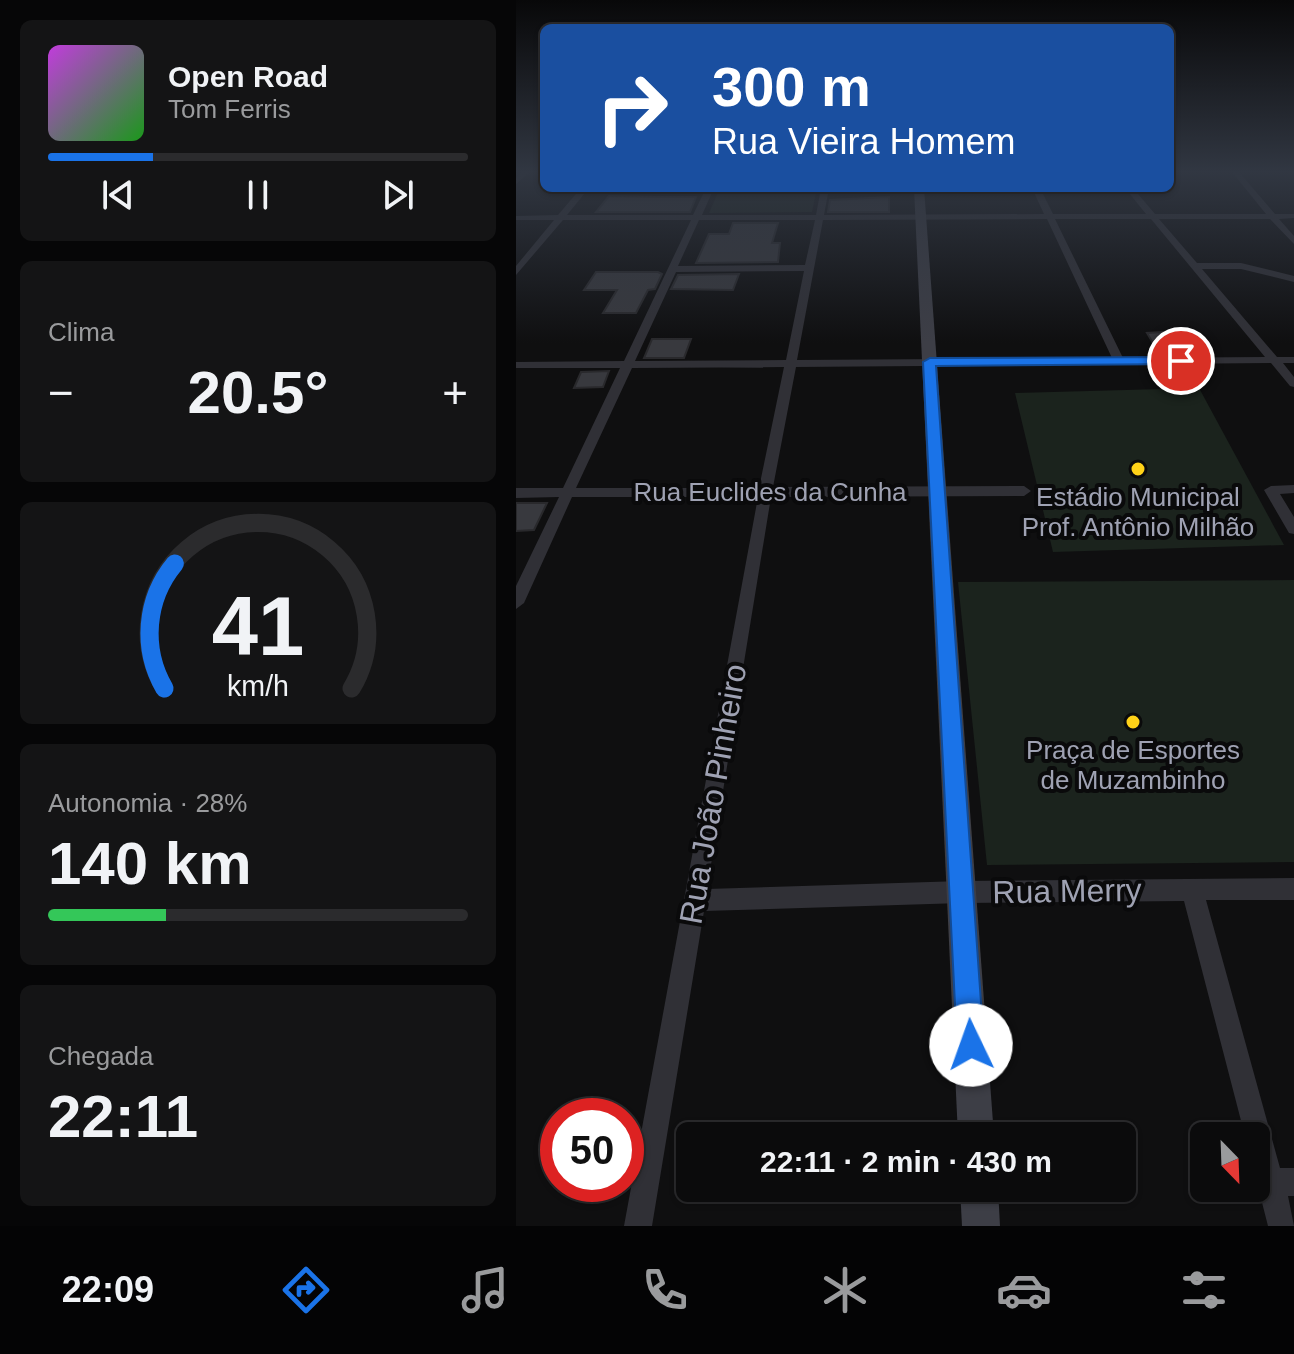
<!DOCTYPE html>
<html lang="pt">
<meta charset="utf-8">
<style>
body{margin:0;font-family:Arial,sans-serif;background:#141415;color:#f1f3f6;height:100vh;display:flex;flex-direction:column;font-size:30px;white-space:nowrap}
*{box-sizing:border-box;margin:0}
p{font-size:26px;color:#9a9b9d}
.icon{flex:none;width:44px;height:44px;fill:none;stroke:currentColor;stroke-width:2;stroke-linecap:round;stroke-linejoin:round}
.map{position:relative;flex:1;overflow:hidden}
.panel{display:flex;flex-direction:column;gap:20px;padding:20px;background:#060607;width:516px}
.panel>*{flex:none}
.banner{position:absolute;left:24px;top:24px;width:634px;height:168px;border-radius:12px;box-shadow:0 2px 6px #0004,0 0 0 2px #2b2b2d;background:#1a4fa0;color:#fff;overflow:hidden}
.needle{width:52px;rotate:157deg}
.fabs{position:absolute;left:674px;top:1122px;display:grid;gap:16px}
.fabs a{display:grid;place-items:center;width:80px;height:80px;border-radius:12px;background:#0b0b0c;box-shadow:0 2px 6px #0004,0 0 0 2px #2b2b2d;font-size:40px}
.speed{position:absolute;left:24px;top:1098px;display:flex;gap:16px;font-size:40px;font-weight:700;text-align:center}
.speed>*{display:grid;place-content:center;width:104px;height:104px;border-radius:50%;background:#0b0b0c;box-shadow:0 2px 6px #0004,0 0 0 2px #2b2b2d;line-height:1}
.speed .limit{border:12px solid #d22;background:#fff;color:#111}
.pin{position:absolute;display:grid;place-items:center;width:68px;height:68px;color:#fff;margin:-34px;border:4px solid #fff;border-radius:50%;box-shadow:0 2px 8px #0007}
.me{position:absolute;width:88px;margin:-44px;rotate:357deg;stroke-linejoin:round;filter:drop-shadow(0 0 6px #0008)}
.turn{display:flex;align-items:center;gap:28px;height:168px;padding:0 40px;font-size:36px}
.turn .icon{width:104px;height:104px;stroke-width:2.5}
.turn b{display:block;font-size:56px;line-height:68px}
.big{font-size:60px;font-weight:600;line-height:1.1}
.panel .card{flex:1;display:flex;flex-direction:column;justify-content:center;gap:12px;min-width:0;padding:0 28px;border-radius:12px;background:#141415}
.panel .dial{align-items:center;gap:0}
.dial svg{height:208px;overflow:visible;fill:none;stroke:#2b2b2d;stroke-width:7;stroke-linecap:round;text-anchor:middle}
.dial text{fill:#f1f3f6;stroke:none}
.song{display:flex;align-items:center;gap:24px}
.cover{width:96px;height:96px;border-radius:12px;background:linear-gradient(135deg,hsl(290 70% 55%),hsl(120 70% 35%))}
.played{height:8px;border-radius:4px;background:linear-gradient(90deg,#1a73e8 25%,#2b2b2d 25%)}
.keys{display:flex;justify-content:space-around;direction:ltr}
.heat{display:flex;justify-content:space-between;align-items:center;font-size:44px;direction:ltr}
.charge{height:12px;border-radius:6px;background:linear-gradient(90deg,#34c759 28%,#2b2b2d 0)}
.trip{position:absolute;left:160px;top:1122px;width:460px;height:80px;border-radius:12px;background:#0b0b0c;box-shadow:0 2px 6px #0004,0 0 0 2px #2b2b2d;font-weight:600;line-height:80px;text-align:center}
.dock{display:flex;height:128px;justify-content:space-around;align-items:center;background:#040405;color:#9a9b9d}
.dock .icon{width:56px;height:56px}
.dock .selected{color:#1a73e8}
.dock b{font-size:36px;color:#f1f3f6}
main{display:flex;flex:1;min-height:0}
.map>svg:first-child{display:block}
</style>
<main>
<section class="panel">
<div class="card">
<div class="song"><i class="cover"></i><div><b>Open Road</b><p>Tom Ferris</p></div></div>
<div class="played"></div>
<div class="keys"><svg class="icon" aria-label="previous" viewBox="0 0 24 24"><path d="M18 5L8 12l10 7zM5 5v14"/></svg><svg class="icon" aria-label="pause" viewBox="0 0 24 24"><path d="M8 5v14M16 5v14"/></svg><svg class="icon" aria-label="next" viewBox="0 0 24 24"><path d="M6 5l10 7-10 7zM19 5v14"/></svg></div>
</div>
<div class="card"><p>Clima</p>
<div class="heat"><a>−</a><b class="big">20.5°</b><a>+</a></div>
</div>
<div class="card dial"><svg viewBox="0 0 100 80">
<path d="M14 69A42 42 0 1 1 86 69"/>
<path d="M14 69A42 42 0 0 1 18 21" stroke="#1a73e8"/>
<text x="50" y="56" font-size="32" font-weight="700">41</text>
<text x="50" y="72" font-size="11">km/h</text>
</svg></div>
<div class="card"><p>Autonomia · 28%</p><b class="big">140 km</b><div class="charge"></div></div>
<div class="card"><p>Chegada</p><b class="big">22:11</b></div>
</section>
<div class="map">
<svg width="778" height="1226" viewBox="0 0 778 1226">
<rect width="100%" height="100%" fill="#0f0f10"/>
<!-- green -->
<g fill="#1b231d">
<path d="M204 188H301L296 212 193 213Z"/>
<path d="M683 388 768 545 537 552 499 393Z"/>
<path d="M778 580V862L471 865 442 582Z"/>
</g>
<!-- building -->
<g fill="#38393e" stroke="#29292c" stroke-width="2">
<path d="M93 196 142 197H180L174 212H80Z"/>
<path d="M373 197V212H312L314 200Z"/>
<path d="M217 223H262L256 243H264L262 262 180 263 193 234H213Z"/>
<path d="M80 272H142L146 274 139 289 132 290 120 313H87L101 290H68Z"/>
<path d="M223 274 217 290 155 289 162 275Z"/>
<path d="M647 332H663L673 355H644L631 333Z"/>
<path d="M136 339H175L168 358H128Z"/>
<path d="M93 371 87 387 58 388 65 372Z"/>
<path d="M0 503H31L18 530 0 531Z"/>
</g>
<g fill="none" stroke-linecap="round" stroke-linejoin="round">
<!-- minor -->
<g fill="#303036" fill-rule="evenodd">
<path d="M6 172H14L0 184V178Z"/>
<path d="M716 172H723L759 214H778V218L763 219 778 236V244L754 219H643L681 263H725L778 276V282L725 269H686L761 357H778V363H767L778 377V387L774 386 755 363 280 367 257 487 508 486 515 491 508 496 255 497 191 889 446 881 778 878V900H690L764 1168H778V1196H772L778 1226H752L740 1179V1136H729L668 901 446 903 188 911 136 1226H108L242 497H56L8 603 0 609V586L43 497 0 498V488H47L104 368H0V362L108 361 175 220H47L0 275V266L38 220H0V216L42 215 65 188H73L51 215H177L190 188H198L186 215H300L305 188H313L308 215 528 214 516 188H524L537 214H630L609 188H617L639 214H750ZM531 219 596 358 281 360 307 220ZM539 219H635L749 357 607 358ZM183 220H299L289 265 162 266ZM288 271 270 360 119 361 160 272ZM268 367 243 488H60L116 368Z"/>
<path d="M778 485V493L764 494 778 517V534L773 533 748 490 755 486Z"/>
</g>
<!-- secondary -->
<g fill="#3d3e46" fill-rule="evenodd">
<path d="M398 188H408L478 1136H442Z"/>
<path d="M444 1188H482L484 1226H446Z"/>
</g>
</g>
<!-- sky -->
<linearGradient id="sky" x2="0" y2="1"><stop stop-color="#080809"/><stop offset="0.5" stop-color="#313742"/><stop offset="1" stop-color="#313742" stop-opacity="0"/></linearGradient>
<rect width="778" height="343" fill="url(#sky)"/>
<!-- route -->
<path fill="#1a73e8" stroke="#114b97" stroke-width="2" d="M665 357 672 361 670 364 420 366 468 1045 464 1054 455 1058 445 1054 441 1045 407 362 414 358Z"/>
<!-- markers -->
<g fill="#ffd218" stroke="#0a0a0b" stroke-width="3">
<circle cx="622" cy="469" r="8"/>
<circle cx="617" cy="722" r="8"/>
</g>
<g text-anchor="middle" stroke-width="8" stroke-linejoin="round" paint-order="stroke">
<!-- street labels -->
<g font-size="26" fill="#9fa2b3" stroke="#0a0a0b">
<text x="254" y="501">Rua Euclides da Cunha</text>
</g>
<!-- poi labels -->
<g font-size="26" fill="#9fa2b3" stroke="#0a0a0b">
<text x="622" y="506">Estádio Municipal<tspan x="622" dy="30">Prof. Antônio Milhão</tspan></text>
<text x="617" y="759">Praça de Esportes<tspan x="617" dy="30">de Muzambinho</tspan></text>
</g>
<!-- near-street labels -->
<g font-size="32" fill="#9fa2b3" stroke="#0a0a0b">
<text transform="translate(197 794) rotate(-80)" y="11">Rua João Pinheiro</text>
<text transform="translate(551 891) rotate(-1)" y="11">Rua Merry</text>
</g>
</g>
</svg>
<div class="fabs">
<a><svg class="needle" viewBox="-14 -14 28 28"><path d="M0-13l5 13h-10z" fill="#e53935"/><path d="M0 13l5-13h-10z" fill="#9a9b9d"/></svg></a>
</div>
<div class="speed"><div class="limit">50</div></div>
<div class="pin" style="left:665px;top:361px;background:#d93025"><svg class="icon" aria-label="arrive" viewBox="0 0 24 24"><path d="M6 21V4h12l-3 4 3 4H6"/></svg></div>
<svg class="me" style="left:455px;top:1045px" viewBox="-20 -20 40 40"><circle r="19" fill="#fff"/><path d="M0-13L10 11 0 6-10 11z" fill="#1a73e8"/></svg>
<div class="trip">22:11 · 2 min · 430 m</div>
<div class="banner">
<div class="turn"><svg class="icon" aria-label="right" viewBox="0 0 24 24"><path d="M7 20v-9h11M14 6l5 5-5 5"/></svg><div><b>300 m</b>Rua Vieira Homem</div></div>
</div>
</div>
</main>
<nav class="dock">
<b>22:09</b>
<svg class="icon selected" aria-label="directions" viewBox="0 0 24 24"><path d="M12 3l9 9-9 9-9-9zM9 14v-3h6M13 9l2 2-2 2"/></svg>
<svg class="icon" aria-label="music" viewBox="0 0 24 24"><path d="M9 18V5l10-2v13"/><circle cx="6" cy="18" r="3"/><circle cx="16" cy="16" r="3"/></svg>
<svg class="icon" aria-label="phone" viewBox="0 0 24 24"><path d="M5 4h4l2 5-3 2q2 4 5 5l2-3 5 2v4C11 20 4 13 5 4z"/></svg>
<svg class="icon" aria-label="climate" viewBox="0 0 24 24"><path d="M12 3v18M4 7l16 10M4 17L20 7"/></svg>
<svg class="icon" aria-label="car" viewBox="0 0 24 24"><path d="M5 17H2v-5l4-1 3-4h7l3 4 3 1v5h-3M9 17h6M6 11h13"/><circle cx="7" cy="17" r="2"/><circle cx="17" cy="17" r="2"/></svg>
<svg class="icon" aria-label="filters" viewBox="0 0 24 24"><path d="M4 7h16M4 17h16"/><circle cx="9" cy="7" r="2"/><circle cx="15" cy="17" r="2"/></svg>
</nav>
